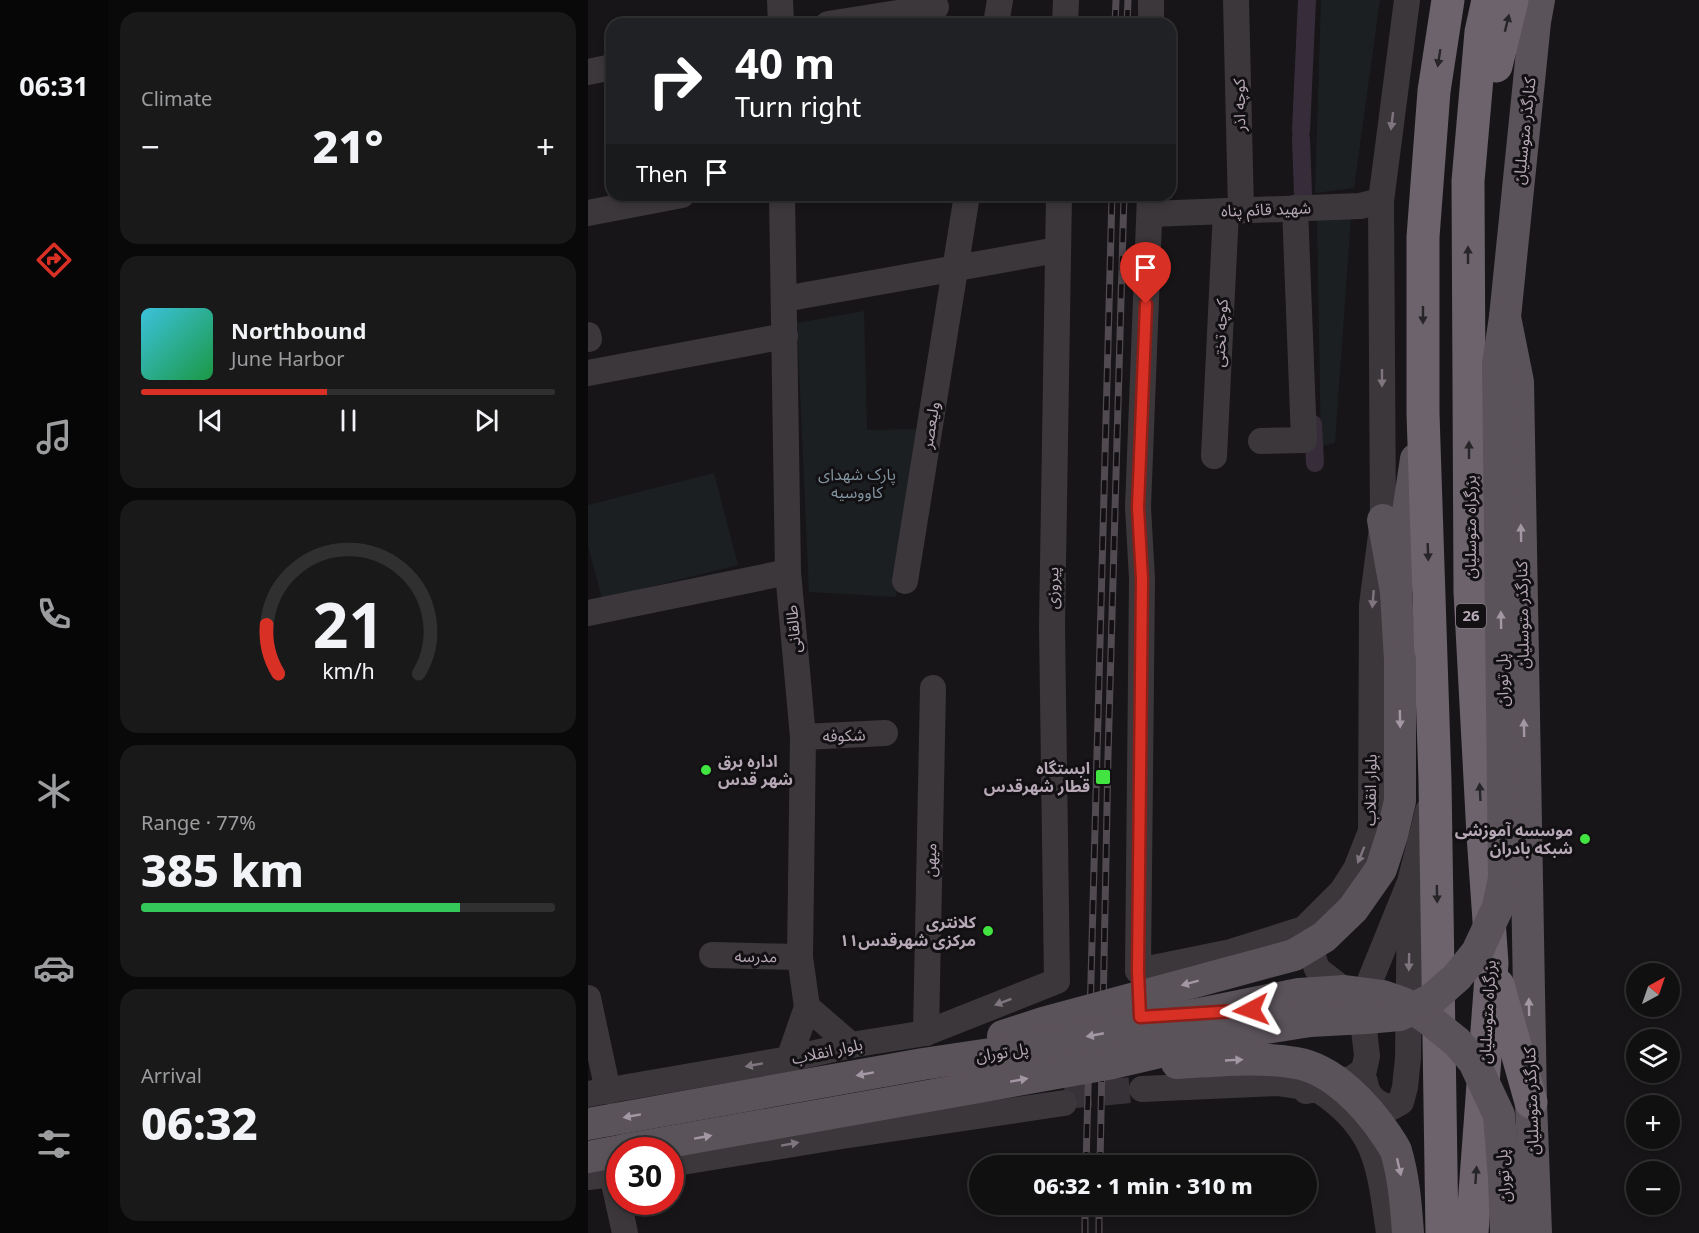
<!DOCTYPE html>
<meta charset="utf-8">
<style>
body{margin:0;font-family:"Noto Sans","Noto Sans Arabic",sans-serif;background:#1a191a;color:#f1f3f6;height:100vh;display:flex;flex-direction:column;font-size:22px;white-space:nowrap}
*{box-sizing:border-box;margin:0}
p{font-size:20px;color:#9c9d9f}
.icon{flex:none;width:33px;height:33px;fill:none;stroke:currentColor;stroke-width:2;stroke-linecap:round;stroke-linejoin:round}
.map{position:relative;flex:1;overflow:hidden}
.sheet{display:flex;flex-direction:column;gap:12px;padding:12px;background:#090909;width:480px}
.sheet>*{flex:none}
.guide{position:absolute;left:18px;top:18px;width:570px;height:183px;border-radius:18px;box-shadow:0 3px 9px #0003,0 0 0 2px #303031;background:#202124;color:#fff;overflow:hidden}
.needle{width:39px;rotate:40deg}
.fabs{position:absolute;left:1038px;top:963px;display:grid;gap:12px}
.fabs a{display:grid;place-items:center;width:54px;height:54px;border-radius:50%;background:#111011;box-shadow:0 3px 9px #0003,0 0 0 2px #303031;font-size:30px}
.speed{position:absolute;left:18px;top:1137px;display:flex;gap:12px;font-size:30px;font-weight:700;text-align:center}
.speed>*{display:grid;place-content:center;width:78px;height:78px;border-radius:50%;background:#111011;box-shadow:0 3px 9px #0003,0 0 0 2px #303031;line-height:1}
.speed .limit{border:9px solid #d22;background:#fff;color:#111}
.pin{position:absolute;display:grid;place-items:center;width:51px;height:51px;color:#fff;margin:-62px -26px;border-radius:50% 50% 50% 0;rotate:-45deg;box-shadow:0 0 6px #0007}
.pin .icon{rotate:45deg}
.me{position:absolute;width:66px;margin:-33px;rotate:266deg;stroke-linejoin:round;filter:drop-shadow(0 0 4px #0008)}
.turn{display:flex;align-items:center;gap:21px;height:126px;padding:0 30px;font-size:27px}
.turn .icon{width:78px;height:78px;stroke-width:2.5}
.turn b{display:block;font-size:42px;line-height:51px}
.then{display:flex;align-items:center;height:57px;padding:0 30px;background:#0003;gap:12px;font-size:22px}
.big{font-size:45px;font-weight:800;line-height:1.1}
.sheet .card{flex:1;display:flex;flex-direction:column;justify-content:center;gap:9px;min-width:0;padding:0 21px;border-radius:18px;background:#1a191a}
.sheet .dial{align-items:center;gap:0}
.dial svg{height:156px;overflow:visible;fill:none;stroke:#303031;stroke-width:7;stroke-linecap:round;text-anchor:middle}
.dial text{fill:#f1f3f6;stroke:none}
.song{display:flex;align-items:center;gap:18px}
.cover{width:72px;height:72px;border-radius:9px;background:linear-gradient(135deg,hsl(190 70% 55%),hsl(140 70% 35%))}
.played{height:6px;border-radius:3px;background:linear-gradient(90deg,#d93025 45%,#303031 45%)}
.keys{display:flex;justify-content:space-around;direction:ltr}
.heat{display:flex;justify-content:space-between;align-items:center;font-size:33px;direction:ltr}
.charge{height:9px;border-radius:4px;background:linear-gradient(90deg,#34c759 77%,#303031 0)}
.trip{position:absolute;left:381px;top:1155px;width:348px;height:60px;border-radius:30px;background:#111011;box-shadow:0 3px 9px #0003,0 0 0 2px #303031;font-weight:800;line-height:60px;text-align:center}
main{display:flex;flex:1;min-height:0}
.menu{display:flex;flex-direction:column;width:108px;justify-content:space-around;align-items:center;background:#070607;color:#9c9d9f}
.menu .icon{width:42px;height:42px}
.menu .selected{color:#d93025}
.menu b{font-size:27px;color:#f1f3f6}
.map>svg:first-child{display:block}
</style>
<main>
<nav class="menu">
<b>06:31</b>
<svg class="icon selected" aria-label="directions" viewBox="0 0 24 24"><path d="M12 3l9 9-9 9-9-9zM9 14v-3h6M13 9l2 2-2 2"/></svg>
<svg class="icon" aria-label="music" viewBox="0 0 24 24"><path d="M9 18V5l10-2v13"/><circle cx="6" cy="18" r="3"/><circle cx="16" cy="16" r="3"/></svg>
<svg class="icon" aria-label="phone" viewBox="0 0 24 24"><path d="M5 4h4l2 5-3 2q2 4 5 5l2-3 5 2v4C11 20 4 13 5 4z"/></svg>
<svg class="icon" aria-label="climate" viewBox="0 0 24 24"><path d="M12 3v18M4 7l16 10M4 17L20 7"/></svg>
<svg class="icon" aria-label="car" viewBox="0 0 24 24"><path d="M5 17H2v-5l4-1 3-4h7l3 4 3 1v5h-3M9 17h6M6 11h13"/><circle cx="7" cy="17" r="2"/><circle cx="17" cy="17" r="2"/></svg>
<svg class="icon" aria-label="filters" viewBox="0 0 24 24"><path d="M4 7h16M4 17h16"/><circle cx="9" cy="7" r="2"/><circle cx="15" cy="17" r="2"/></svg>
</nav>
<section class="sheet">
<div class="card"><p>Climate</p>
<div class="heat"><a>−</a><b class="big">21°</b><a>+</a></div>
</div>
<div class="card">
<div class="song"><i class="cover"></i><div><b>Northbound</b><p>June Harbor</p></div></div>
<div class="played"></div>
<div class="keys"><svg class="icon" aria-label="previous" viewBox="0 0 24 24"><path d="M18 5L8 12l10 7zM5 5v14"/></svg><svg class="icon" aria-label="pause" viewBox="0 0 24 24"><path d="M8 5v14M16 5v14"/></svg><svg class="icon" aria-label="next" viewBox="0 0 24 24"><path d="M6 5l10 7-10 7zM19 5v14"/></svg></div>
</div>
<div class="card dial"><svg viewBox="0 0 100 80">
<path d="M14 69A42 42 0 1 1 86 69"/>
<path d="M14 69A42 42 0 0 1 8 44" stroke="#d93025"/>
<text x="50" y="56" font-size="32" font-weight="700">21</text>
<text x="50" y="72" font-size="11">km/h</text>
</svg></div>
<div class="card"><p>Range · 77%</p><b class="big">385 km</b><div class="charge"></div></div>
<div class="card"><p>Arrival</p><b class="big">06:32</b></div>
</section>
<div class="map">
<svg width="1111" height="1233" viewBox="0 0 1111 1233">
<rect width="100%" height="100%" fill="#171517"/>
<!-- green -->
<g fill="#1c1f22">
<path d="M733 0H792L766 188 727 193Z"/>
<path d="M763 218 747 443 733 446 729 219Z"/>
<path d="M276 311 279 430 330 429 308 597 221 592 209 323Z"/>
<path d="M126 473 150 565 14 599 0 545V505Z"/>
</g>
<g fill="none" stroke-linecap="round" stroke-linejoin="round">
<!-- canal -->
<g stroke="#372d3a" stroke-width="18">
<path d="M713 131 719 0"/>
<path d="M713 138 715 194"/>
<path d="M725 424 727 463"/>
</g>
<!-- minor-tunnel -->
<path stroke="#373237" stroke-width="26" stroke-dasharray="26 13" stroke-linecap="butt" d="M477 1096 554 1089"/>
<!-- minor -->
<g stroke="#3c373b" stroke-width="26">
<path d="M192 0 193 24"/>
<path d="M648 0 653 210"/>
<path d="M240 24 348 7"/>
<path d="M408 24 412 0"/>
<path d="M477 24 478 0"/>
<path d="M563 24V0"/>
<path d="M0 72 24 67"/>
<path d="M194 195 200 572 215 737 212 957 219 1007 201 1059"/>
<path d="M562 195 550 507 554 579 550 971 643 952 716 929"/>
<path d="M0 213 94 195"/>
<path d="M562 214 772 206 793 201"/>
<path d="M196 299 469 250"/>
<path d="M0 335 1 339"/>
<path d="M0 373 197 336"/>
<path d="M673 441 716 440 707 208"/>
<path d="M626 456 638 211"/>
<path d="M317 581 379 195"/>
<path d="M0 613 200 572"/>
<path d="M215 737 297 733"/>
<path d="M124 955 212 957"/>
<path d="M0 998 20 1091"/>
<path d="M765 1003H773L822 882 840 811"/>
<path d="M219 1007 263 1045"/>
<path d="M338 1033 345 688"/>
<path d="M777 1082C779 1097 788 1103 802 1108L813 1102 817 1087 820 1058 822 897"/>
<path d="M554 1089 689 1083 729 1089 765 1078 776 1070 779 1056 773 1003 729 969 716 929 754 891 768 869 783 831 784 605 795 520 793 201 819 0"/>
<path d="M718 1091 729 1089C790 1128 791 1166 801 1233"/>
<path d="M0 1094 201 1059 263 1045 338 1033 469 981 464 626 471 195"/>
<path d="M82 1164 254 1136 476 1103"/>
<path d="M24 1174 37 1233"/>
<path d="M0 1177 32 1173"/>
</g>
<!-- major -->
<g stroke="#5b535a" stroke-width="32">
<path d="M795 520 808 592 812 660"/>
<path d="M808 592 828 459"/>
<path d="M0 1157 32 1151"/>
<path d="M948 1233 943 1102 930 382 917 317 947 22 951 0"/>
</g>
<!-- highway -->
<g stroke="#6c636c" stroke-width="33">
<path d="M908 66 924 0"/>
<path d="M910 985 943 1102"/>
<path d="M854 1233 847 781 835 413V237L846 91 860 0"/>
<path d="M884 1233 904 963 895 835 882 592 880 181 893 32 900 0"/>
</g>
<defs>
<g id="rail">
<path d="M527 24 528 0"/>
<path d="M539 24 540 0"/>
<path d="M498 1166 524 195"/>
<path d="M512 1166 520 756 536 195"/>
<path d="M497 1233V1204"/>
<path d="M511 1233V1204"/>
</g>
</defs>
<!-- rail casing -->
<use href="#rail" stroke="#514a50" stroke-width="7"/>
<!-- rail -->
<use href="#rail" stroke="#121012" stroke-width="4.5" stroke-dasharray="14" stroke-linecap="butt"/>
<!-- major-bridge -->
<g stroke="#5b535a" stroke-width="32">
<path d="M415 1036 455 1023 706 955 736 937 765 909 793 869 804 835 812 801V660"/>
<path d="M589 1063C628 1061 668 1056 708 1063 745 1069 779 1106 799 1136 802 1141 806 1146 808 1151 816 1178 818 1206 820 1233"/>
<path d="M0 1124 335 1064 437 1049 711 994 757 991 795 996 815 1003 838 1017 869 1042 886 1062 911 1115 916 1178 918 1233"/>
<path d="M36 1150 525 1063 671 1029 722 1021 778 1018 812 1015 844 999 869 977 889 952 910 907 916 878 910 364 917 317"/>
</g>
</g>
<!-- one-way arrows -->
<defs><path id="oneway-solid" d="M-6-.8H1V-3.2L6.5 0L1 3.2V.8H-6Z" transform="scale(1.5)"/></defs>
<g fill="#282528">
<use href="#oneway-solid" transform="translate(919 23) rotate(-76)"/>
<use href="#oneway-solid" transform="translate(851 58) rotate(99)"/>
<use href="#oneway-solid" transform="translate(880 255) rotate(-90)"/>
<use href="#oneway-solid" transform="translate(835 315) rotate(90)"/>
<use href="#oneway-solid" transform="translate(881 450) rotate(-90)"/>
<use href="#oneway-solid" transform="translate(840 552) rotate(88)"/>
<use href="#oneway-solid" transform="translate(892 792) rotate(-93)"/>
<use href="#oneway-solid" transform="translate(849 894) rotate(89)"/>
<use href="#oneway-solid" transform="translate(888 1175) rotate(-86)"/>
</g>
<g fill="#7f757f">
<use href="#oneway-solid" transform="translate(804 121) rotate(97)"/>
<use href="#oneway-solid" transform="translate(794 378) rotate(90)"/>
<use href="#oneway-solid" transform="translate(785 599) rotate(95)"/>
<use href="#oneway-solid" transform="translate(773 855) rotate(112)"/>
<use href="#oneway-solid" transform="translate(821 962) rotate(91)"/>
<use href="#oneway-solid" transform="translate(415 1002) rotate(159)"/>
<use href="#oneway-solid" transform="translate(166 1065) rotate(170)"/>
<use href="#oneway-solid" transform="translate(202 1144) rotate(-10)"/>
</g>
<g fill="#a497a4">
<use href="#oneway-solid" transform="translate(933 533) rotate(-91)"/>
<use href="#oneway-solid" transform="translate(913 620) rotate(-91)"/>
<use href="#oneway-solid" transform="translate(812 719) rotate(89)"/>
<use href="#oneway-solid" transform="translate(936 728) rotate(-91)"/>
<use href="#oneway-solid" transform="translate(602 983) rotate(165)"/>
<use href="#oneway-solid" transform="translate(941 1007) rotate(-91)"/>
<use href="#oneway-solid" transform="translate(507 1035) rotate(169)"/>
<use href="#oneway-solid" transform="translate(646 1060) rotate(-3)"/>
<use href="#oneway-solid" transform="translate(277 1074) rotate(170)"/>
<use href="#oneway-solid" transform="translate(431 1080) rotate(-10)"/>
<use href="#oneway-solid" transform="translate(44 1116) rotate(170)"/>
<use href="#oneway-solid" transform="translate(115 1137) rotate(-10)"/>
<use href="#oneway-solid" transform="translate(811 1167) rotate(77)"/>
</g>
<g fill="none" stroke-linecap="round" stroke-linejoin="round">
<defs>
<path id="route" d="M558 304 550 507 554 579 550 971 552 1017 663 1010"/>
</defs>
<!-- route casing -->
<use href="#route" stroke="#8d1f18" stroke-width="15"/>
<!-- route -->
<use href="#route" stroke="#d93025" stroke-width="10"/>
</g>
<!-- markers -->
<g fill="#42e441" stroke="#121012" stroke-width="2">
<circle cx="118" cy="770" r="6"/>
<rect x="507" y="769" width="16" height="16" rx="3"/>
<circle cx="997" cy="839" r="6"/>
<circle cx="400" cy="931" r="6"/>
</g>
<g text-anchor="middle" stroke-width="6" stroke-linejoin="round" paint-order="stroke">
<!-- shield labels -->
<rect fill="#121012" stroke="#857a85" stroke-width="1.5" x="868" y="604" width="30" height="24" rx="4.5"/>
<g font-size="15" font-weight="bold" fill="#b6a8b6">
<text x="883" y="621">26</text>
</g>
<!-- street labels -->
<g font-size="16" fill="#b6a8b6" stroke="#121012">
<text transform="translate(651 105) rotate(-91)" y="6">کوچه اذر</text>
<text transform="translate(936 131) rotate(-84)" y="6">کنارگذر متوسلیان</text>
<text transform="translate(678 209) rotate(-2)" y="6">شهید قائم پناه</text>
<text transform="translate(632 333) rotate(-87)" y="6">کوچه تختی</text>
<text transform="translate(342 425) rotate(-81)" y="6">ولیعصر</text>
<text transform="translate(882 527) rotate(-90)" y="6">بزرگراه متوسلیان</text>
<text transform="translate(464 588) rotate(-89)" y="6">پیروزی</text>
<text transform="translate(934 615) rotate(-91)" y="6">کنارگذر متوسلیان</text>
<text transform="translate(205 629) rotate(-95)" y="6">طالقانی</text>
<text transform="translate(914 680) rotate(-91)" y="6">پل توران</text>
<text transform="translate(256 735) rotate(-2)" y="6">شکوفه</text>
<text transform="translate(782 790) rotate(-89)" y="6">بلوار انقلاب</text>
<text transform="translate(342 860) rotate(-89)" y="6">میهن</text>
<text transform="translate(168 956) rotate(1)" y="6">مدرسه</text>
<text transform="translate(899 1012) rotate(-87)" y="6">بزرگراه متوسلیان</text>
<text transform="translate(239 1051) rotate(-12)" y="6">بلوار انقلاب</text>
<text transform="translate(414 1052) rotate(-9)" y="6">پل توران</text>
<text transform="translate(943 1101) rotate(-92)" y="6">کنارگذر متوسلیان</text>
<text transform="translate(915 1176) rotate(-94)" y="6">پل توران</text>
</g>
<!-- park labels -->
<g font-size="16" fill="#8194a0" stroke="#121012">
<text x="269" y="480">پارک شهدای<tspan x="269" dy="18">کاووسیه</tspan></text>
</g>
<!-- poi labels -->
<g font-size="16" font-weight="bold" fill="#b6a8b6" stroke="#121012" text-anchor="end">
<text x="130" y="767" text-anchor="start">اداره برق<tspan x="130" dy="18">شهر قدس</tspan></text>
<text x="502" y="774">ایستگاه<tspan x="502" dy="18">قطار شهرقدس</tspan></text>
<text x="985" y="836">موسسه آموزشی<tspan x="985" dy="18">شبکه بادران</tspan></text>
<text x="388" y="928">کلانتری<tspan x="388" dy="18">۱۱مرکزی شهرقدس</tspan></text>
</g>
</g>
</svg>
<div class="fabs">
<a><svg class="needle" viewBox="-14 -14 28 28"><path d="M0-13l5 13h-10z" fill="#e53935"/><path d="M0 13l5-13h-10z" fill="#9c9d9f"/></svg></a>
<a><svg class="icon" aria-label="layers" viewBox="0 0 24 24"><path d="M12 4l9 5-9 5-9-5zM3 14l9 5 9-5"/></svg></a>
<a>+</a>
<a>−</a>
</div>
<div class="speed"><div class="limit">30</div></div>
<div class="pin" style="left:558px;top:304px;background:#d93025"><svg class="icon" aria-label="arrive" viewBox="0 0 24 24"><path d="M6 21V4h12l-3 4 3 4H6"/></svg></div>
<svg class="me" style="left:663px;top:1010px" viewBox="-20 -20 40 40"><path d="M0-17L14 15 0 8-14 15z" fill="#d93025" stroke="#fff" stroke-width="4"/></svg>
<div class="trip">06:32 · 1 min · 310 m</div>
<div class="guide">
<div class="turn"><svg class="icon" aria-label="right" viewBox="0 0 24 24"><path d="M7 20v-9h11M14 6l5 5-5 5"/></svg><div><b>40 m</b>Turn right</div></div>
<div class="then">Then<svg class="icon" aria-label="arrive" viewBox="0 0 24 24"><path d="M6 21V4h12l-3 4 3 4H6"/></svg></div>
</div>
</div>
</main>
